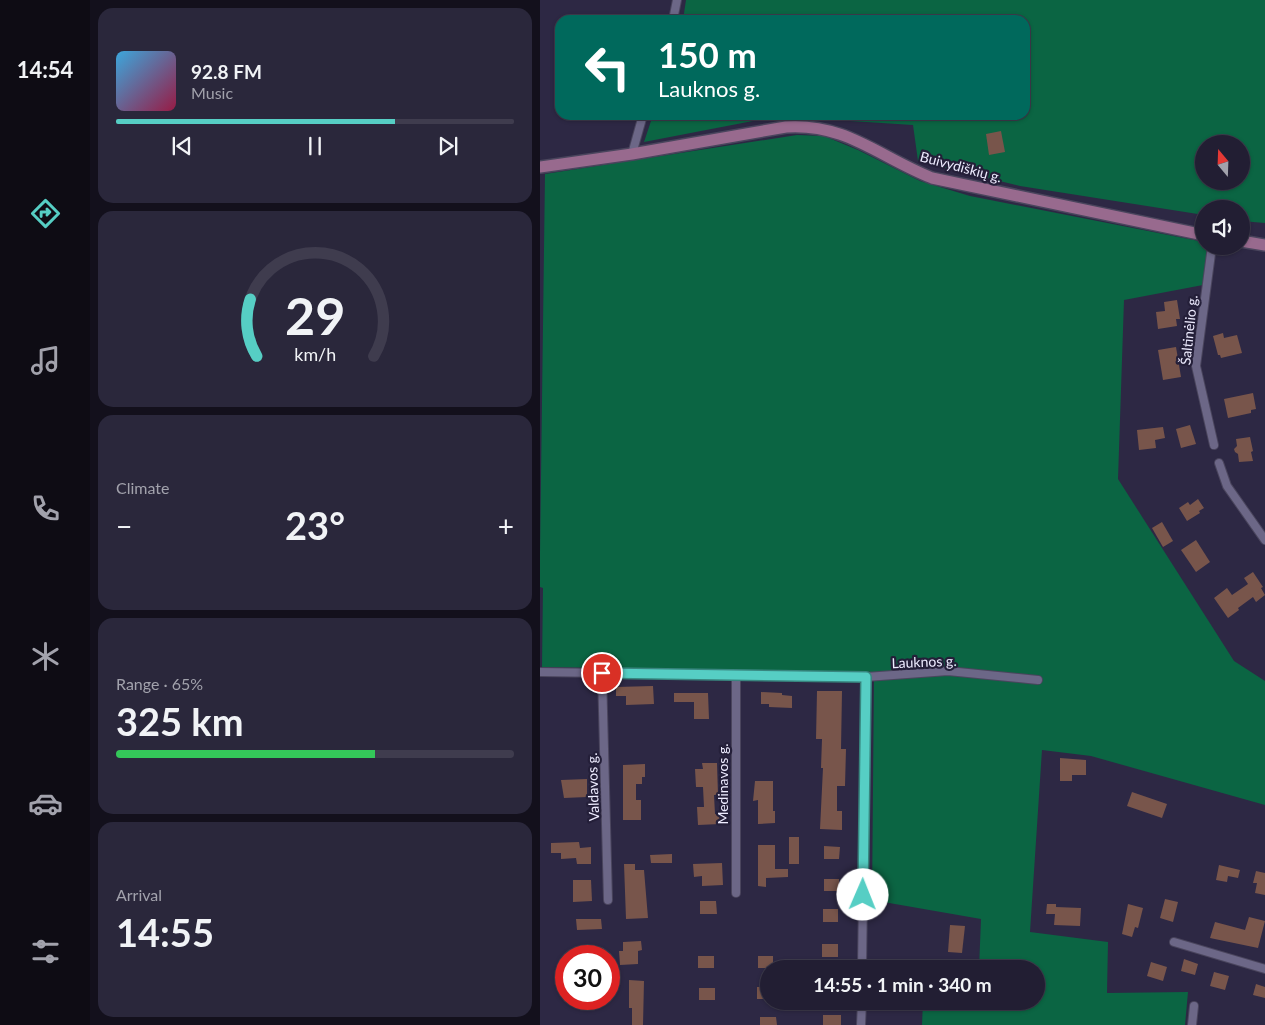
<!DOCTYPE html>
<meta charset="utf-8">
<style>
body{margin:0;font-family:Lato,sans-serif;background:#2a273b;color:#f1f3f6;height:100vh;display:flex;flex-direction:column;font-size:19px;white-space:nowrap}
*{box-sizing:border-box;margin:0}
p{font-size:16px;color:#a2a2ac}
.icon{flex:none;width:28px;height:28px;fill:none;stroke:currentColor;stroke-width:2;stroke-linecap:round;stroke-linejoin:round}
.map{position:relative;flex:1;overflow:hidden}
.side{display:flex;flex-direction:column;gap:8px;padding:8px;background:#13101c;width:450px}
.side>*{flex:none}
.guide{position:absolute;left:15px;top:15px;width:475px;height:105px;border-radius:15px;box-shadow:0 1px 4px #0004,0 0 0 1px #3f3c4e;background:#00695c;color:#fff;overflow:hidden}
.needle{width:32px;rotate:341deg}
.buttons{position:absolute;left:655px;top:135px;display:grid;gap:10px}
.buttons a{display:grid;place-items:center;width:55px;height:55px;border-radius:50%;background:#221e33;box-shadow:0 1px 4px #0004,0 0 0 1px #3f3c4e;font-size:25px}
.speed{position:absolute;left:15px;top:945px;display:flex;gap:10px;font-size:25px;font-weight:700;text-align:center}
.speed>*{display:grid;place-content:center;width:65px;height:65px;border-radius:50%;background:#221e33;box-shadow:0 1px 4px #0004,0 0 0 1px #3f3c4e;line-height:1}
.speed .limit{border:8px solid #d22;background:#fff;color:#111}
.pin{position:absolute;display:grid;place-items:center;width:42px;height:42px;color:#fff;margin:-21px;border:2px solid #fff;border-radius:50%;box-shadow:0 1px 5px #0007}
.me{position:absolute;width:55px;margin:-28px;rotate:1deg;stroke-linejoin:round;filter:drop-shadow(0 0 4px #0008)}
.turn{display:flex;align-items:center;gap:18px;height:105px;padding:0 20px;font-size:22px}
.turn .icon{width:65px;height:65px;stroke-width:2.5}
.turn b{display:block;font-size:35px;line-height:42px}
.big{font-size:38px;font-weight:700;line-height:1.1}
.side .tile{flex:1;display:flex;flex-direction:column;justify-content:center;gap:8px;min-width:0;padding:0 18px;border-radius:15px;background:#2a273b}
.side .dial{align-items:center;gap:0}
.dial svg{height:130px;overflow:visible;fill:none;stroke:#3f3c4e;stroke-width:7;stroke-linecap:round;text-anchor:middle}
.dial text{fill:#f1f3f6;stroke:none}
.song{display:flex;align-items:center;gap:15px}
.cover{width:60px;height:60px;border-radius:8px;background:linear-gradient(135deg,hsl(200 70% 55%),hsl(340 70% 35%))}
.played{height:5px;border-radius:2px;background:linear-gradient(90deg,#56cec4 70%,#3f3c4e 70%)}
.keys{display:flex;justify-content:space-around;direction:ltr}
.heat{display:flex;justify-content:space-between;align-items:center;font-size:28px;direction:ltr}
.charge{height:8px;border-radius:4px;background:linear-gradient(90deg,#34c759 65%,#3f3c4e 0)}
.trip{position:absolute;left:220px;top:960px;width:285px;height:50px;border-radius:25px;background:#221e33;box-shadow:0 1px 4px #0004,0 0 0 1px #3f3c4e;font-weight:700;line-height:50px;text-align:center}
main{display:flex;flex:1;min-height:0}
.dock{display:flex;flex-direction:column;width:90px;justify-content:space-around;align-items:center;background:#0e0c14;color:#a2a2ac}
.dock .icon{width:35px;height:35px}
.dock .on{color:#56cec4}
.dock b{font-size:22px;color:#f1f3f6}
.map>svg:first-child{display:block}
</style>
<main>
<nav class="dock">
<b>14:54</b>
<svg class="icon on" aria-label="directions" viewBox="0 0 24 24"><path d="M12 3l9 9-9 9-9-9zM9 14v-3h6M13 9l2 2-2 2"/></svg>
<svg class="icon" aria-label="music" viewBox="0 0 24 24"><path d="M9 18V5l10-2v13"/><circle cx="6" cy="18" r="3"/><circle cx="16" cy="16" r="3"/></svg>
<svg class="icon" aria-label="phone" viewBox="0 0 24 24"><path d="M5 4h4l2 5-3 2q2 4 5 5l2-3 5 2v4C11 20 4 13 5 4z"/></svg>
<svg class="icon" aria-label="climate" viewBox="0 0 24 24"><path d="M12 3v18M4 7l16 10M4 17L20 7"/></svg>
<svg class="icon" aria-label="car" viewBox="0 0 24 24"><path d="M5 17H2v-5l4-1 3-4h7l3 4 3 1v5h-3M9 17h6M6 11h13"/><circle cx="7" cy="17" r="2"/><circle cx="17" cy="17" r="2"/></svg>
<svg class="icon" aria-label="filters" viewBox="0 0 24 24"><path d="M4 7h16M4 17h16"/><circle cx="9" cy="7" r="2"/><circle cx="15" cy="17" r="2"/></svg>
</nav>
<section class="side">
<div class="tile">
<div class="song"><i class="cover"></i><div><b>92.8 FM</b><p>Music</p></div></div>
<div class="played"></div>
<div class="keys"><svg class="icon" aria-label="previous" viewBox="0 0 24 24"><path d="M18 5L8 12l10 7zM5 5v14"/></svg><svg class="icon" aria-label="pause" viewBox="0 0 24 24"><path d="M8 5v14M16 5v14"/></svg><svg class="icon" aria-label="next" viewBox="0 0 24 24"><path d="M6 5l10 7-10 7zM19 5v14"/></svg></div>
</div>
<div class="tile dial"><svg viewBox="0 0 100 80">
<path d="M14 69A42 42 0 1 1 86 69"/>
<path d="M14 69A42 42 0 0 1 10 34" stroke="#56cec4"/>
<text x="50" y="56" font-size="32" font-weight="700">29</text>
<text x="50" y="72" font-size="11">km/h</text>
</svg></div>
<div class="tile"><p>Climate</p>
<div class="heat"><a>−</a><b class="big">23°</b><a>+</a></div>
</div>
<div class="tile"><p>Range · 65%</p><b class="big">325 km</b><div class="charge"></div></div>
<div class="tile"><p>Arrival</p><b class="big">14:55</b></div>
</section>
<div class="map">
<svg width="725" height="1025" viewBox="0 0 725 1025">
<rect width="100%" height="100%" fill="#2d2844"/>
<!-- green -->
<g fill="#0b6543" fill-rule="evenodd">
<path d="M146 0H725V223L701 221V209H664V215L480 186 378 161 373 125 263 118 218 120 104 142 113 115H485V20H143ZM664 144H701V181H664Z"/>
<path d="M257 135 284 136 318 150 380 181 430 196 664 242V246H669L663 285 584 300 578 479 694 661 725 681V805L551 756 502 750 490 932 568 942 567 993 648 992 645 1025H382L383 1001 436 1003 437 1001H496V969H439L441 919 332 900 334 673 2 667 3 588 0 587V553L5 174Z"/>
</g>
<!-- building -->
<g fill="#78554b">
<path d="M461 131 465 152 449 155 446 134Z"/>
<path d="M637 300 640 319H636L637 326 618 329 616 312 625 311 624 302Z"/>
<path d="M683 333 684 338 697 335 702 353 681 358 680 355H678L673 336Z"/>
<path d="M636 347 641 377 623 380 618 350Z"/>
<path d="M713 393 716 409 711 410V413L688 418 684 399Z"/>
<path d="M650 425 656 444 641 448 636 429Z"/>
<path d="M623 427 625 438 615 440 616 448 599 450 597 430Z"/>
<path d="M710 437 713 451 711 452 713 461 699 462 698 454 695 452 694 449 697 446 696 439Z"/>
<path d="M658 499 664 508 659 511 660 513 647 521 639 508 648 502 650 505Z"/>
<path d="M622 522 633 541 623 547 612 528Z"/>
<path d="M656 540 670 562 656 572 641 550Z"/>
<path d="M713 572 723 587 721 588 725 595 716 602 713 597 698 608 699 610 688 618 674 598 687 588 692 595 708 584 704 578Z"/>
<path d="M113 686 114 704 86 705V696H76V687Z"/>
<path d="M277 691H302L301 749H306L305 786H297V811H302V830L280 829 283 768H281L282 739H276Z"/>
<path d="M221 692 242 693V695L252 696V708L229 707V704H221Z"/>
<path d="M134 693H168L169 719H154V702H134Z"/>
<path d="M520 758 546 760V775H532V781H520Z"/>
<path d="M162 763H177L178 795H174L175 814H179L180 824 158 825 157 807H164L163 787H156L155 769H163Z"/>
<path d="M105 764V777H102V784H96V800H101V820H83V765Z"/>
<path d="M47 779V797L24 798 21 780Z"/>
<path d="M215 781H233V811H235V823L218 824V800L213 801Z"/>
<path d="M592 792 627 804 622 818 587 806Z"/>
<rect x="249" y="837" width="10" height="27"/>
<path d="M39 842 40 848 51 847V864H37L36 858 21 859V853H11V843Z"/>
<path d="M218 845H235V869H248V877L226 878V887L218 886Z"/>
<path d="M284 846 300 847 299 859H284Z"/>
<path d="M132 854V863H111L110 855Z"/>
<path d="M182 863 183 885 162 886V876L154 877 153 864Z"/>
<path d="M84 864H95V870H104L108 918 86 919Z"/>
<path d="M679 865 700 870 698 878 688 876 687 882 676 880Z"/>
<path d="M716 871 725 873V895L715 893 717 883H713Z"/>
<rect x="284" y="879" width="15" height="12"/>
<path d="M33 880H51L52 901 33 902Z"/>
<path d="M625 899 638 902 633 922 620 918Z"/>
<path d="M160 901H176L177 914H160Z"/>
<path d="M507 904H516V907L541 908 540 926 514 925 515 914H506Z"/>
<path d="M588 904 603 908 598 928 595 927 592 937 582 934Z"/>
<rect x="283" y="909" width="15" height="13"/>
<path d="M709 917 725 921 718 948 670 938 675 922 705 930Z"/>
<path d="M36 919H61L62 929 37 930Z"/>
<path d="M410 925 425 926 422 953 408 952Z"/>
<path d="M101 941 102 950 98 951V964L80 965 79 951H83V942Z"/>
<rect x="282" y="944" width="16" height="13"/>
<path d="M49 946 64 948 65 956H34V947Z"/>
<rect x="158" y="956" width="16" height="12"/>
<rect x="218" y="956" width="15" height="12"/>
<path d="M644 959 658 964 655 975 641 971Z"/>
<path d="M611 962 627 967 623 981 607 976Z"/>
<path d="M674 972 689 976 685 990 670 986Z"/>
<path d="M89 980 104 981 103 1025H92V1008H89Z"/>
<path d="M716 984 725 987V998L713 995Z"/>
<rect x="217" y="987" width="12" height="12"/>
<rect x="159" y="988" width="16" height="12"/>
<rect x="283" y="1015" width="18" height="10"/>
<path d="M220 1017H236L237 1025H220Z"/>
</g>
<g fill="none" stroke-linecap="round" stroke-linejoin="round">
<defs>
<g id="street">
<path d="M133 20 137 0"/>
<path d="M92 154 103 115"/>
<path d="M672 246 656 366 674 445"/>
<path d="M679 463 687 486 725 540"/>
<path d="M0 672 326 677 408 671 498 680"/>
<path d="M62 673 68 900"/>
<path d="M196 893V674"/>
<path d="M634 942 725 969"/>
<path d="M322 969 326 677"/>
<path d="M321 1025 322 1001"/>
<path d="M652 1025 654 1006"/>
</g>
<g id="secondary">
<path d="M0 167 92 154 246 127C306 123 339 157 392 178L664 235"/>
<path d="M701 241 725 245"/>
</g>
</defs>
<!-- street casing -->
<use href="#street" stroke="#4a455d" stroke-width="10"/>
<!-- secondary casing -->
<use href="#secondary" stroke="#4a455d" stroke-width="14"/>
<!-- street -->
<use href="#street" stroke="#6c6787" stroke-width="8"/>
<!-- secondary -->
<use href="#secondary" stroke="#986a8e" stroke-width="11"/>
</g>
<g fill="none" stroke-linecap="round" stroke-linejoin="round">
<defs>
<path id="route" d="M62 673 326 677 323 895"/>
</defs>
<!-- route casing -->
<use href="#route" stroke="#38867f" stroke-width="12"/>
<!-- route -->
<use href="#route" stroke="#56cec4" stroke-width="9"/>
</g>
<g text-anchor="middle" stroke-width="4.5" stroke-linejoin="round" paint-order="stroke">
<!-- street labels -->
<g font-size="14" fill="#eeecff" stroke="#241f39">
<text transform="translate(421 167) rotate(15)" y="5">Buivydiškių g.</text>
<text transform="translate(649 330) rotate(-84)" y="5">Šaltinėlio g.</text>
<text transform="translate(384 662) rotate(-2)" y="5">Lauknos g.</text>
<text transform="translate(183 784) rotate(-90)" y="5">Medinavos g.</text>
<text transform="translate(53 787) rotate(-92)" y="5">Valdavos g.</text>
</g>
</g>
</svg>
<div class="buttons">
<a><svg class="needle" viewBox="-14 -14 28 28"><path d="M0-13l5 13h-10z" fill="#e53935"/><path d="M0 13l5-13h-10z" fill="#a2a2ac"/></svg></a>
<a><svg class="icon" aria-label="sound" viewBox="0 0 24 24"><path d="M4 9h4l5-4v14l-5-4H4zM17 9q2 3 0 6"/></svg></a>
</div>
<div class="speed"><div class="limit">30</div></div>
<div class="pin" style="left:62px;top:673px;background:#d93025"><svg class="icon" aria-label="arrive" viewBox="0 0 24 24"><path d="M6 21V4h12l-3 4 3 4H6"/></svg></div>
<svg class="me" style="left:323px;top:895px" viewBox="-20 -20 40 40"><circle r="19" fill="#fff"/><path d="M0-13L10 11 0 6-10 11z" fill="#56cec4"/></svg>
<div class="trip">14:55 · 1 min · 340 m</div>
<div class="guide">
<div class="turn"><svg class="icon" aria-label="left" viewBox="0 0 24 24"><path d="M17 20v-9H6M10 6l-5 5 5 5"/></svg><div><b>150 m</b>Lauknos g.</div></div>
</div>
</div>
</main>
